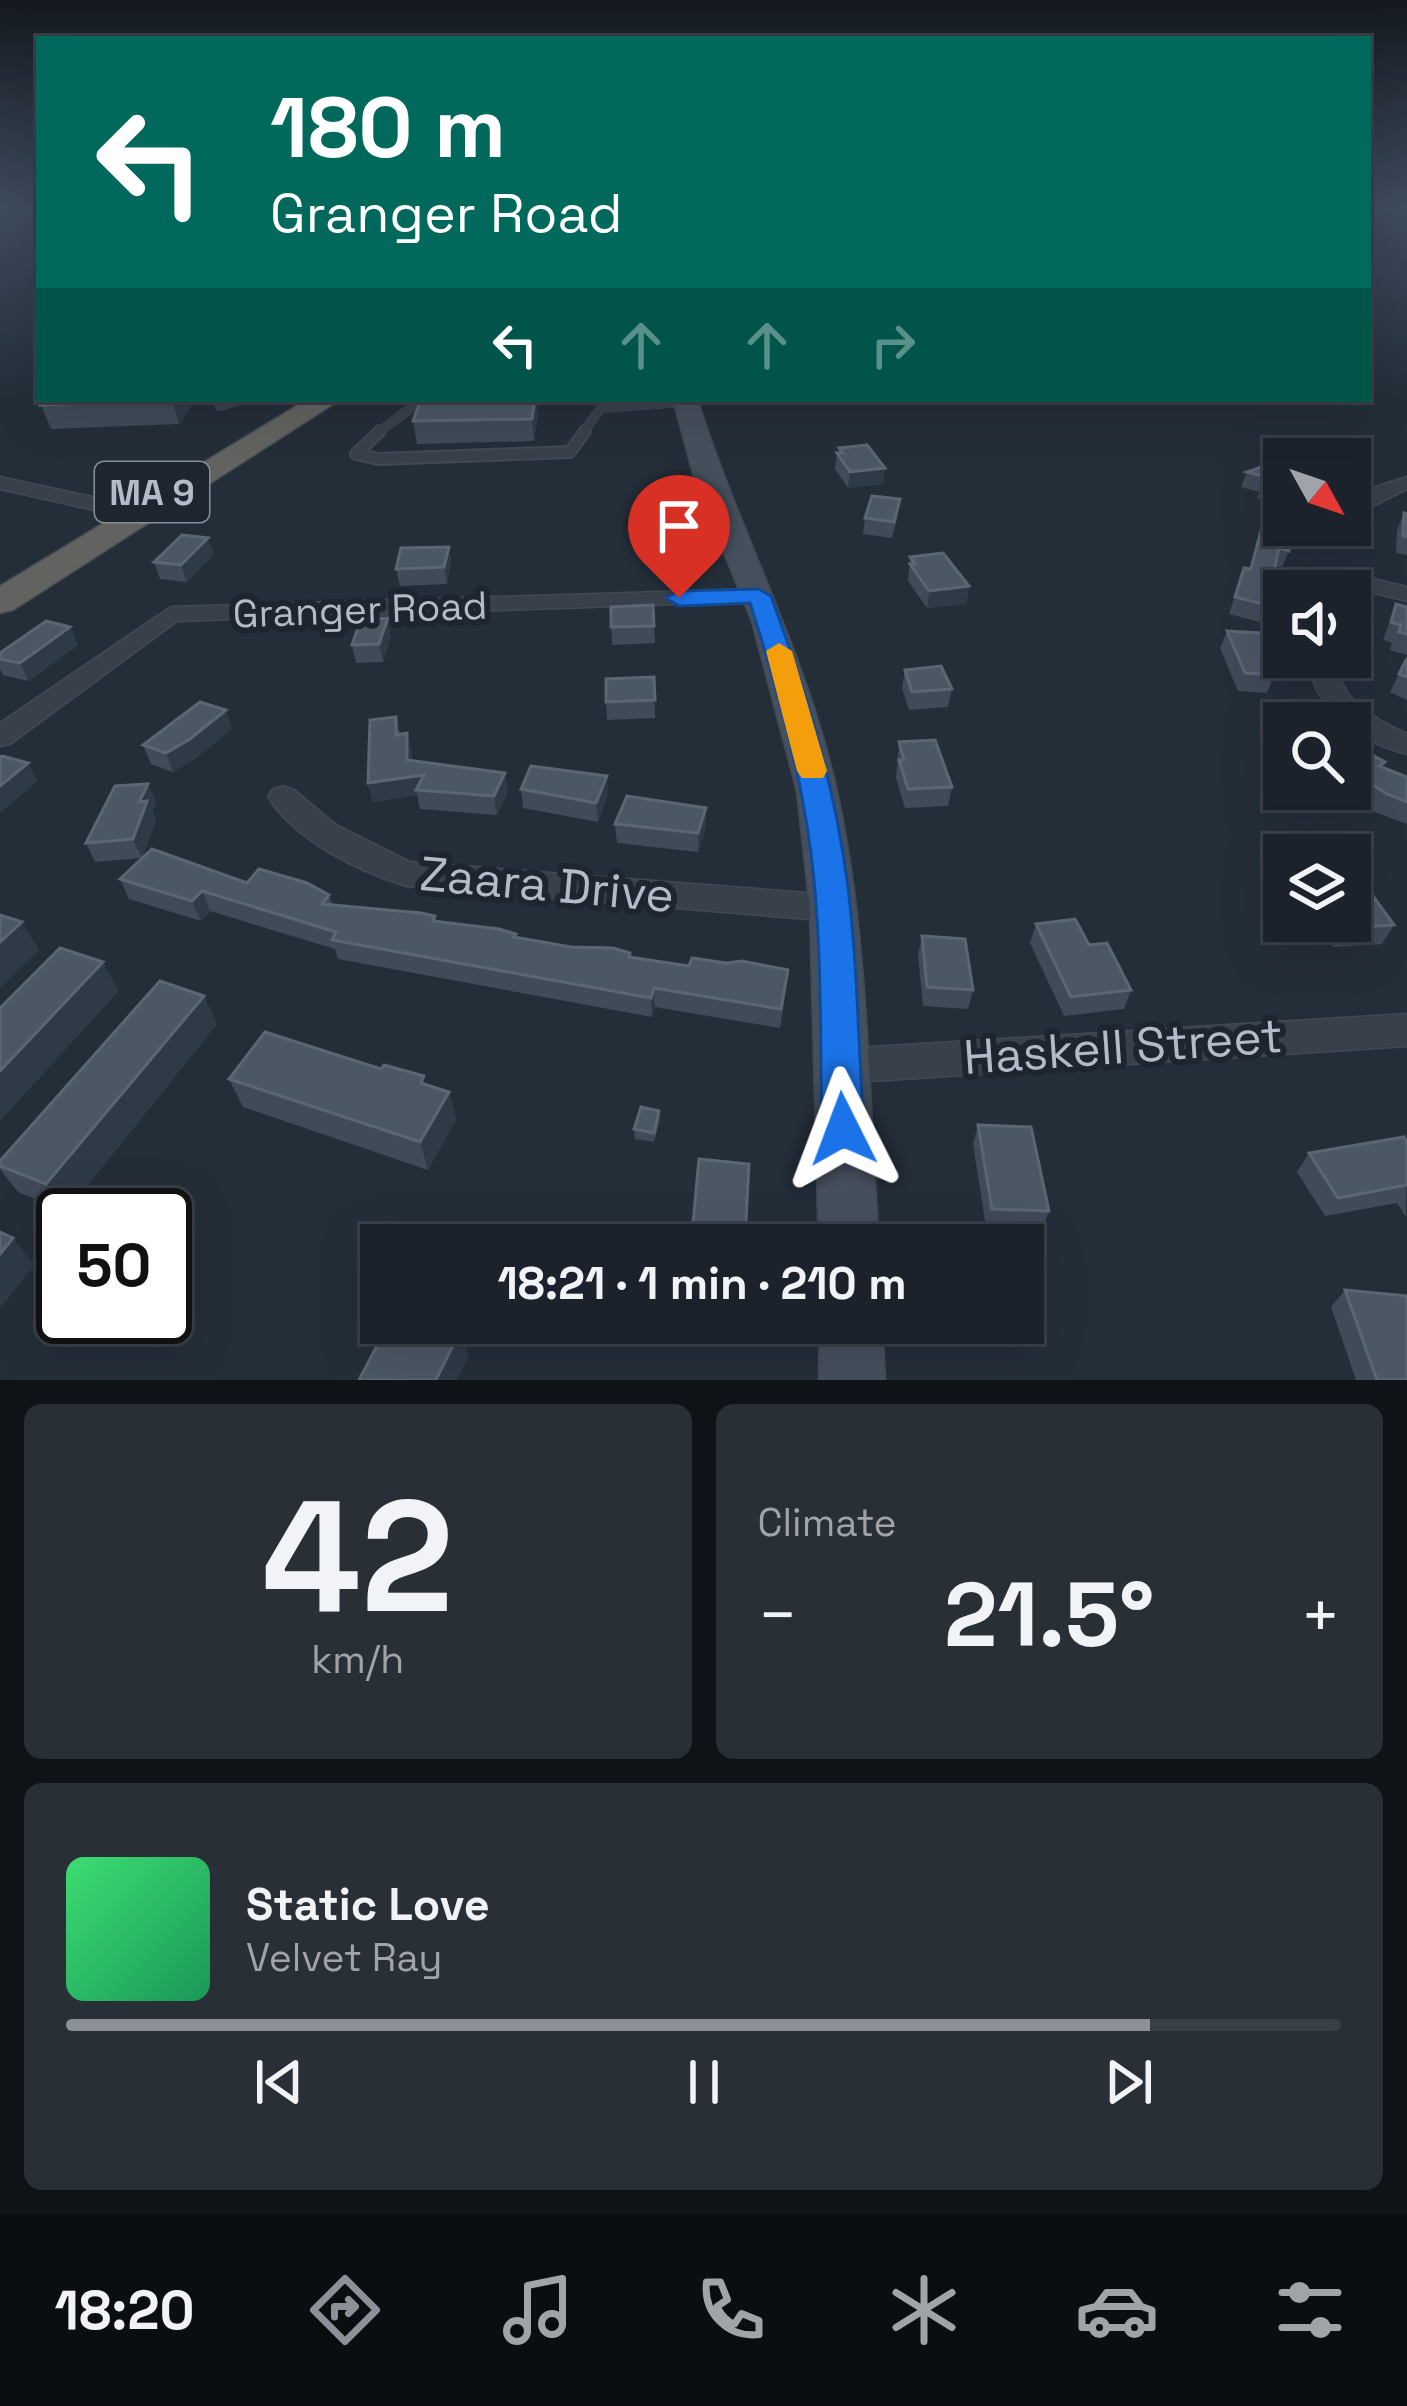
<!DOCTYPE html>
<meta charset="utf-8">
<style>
body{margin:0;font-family:"Space Grotesk",sans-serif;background:#282f37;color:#f1f3f6;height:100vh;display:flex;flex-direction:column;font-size:45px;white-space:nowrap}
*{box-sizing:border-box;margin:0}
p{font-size:39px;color:#a0a4a9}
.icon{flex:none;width:66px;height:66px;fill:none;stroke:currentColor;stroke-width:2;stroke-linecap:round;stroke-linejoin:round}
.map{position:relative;height:1380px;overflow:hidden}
.details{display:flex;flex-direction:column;gap:24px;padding:24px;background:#0f1318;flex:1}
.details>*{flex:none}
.hud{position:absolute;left:36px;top:36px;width:1335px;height:366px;border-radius:0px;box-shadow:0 12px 48px #0002,0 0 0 3px #393f47;background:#00695c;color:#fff;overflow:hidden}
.needle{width:78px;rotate:130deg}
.tools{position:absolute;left:1263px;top:438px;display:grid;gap:24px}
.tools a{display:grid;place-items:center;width:108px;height:108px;border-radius:0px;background:#1b222b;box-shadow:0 12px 48px #0002,0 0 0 3px #393f47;font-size:60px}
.speed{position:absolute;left:36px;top:1188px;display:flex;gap:24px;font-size:60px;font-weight:700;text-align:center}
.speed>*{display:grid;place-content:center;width:156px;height:156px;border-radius:50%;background:#1b222b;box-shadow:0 12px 48px #0002,0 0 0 3px #393f47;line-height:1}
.speed .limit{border:6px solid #111;border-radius:18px;background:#fff;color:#111}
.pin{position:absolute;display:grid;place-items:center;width:102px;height:102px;color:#fff;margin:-123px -51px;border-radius:50% 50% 50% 0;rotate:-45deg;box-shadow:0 0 12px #0007}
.pin .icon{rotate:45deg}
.me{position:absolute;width:132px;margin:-66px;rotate:357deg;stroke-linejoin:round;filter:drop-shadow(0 0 9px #0008)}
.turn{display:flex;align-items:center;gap:42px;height:252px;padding:0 36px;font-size:54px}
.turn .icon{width:156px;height:156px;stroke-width:2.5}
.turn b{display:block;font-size:84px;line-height:102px}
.lanes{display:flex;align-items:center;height:114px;padding:0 36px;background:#0003;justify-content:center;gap:60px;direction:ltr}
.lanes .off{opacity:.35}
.big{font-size:90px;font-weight:600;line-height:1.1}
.details .widget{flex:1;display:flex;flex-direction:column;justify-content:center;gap:18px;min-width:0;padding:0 42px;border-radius:18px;background:#282f37}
.details .dial{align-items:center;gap:0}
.dial b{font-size:156px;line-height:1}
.song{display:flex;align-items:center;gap:36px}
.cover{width:144px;height:144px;border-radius:18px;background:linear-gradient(135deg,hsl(140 70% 55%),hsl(150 70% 35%))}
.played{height:12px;border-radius:6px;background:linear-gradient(90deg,#8c9099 85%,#393f47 85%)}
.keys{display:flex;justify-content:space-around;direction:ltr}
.heat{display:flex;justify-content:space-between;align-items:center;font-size:66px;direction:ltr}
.details .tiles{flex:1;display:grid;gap:24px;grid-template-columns:1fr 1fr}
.widget:last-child{grid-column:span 2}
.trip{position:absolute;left:360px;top:1224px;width:684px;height:120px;border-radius:0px;background:#1b222b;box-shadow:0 12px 48px #0002,0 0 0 3px #393f47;font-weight:600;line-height:120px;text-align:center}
.tabs{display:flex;height:192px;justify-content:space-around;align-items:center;background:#0b0e11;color:#a0a4a9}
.tabs .icon{width:84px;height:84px}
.tabs .current{color:#8c9099}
.tabs b{font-size:54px;color:#f1f3f6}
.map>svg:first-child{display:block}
</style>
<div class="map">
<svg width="1407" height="1380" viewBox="0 0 1407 1380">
<rect width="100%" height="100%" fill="#242e39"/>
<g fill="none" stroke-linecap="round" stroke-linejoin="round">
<defs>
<g id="service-far1">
<path d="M488 399H558"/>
<path d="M219 406 244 399"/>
<path d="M376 434 423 399"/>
<path d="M582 434 601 408 685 402"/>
</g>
<path id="service" d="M380 431 356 454 378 459 570 452 585 431"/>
<g id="minor">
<path d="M19 207H39V212Z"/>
<path d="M0 477 129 505 132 510 121 516 0 489Z"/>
<path d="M1407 477V489L1373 506 1358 529H1342L1340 525H1350V506L1372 488Z"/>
<path d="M1337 570 1407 587V601L1329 582 1325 577Z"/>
<path d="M759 589 771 596 767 601 177 621 10 744 0 746V723L171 607Z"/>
<path d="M1309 657H1335C1338 700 1371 717 1407 734V754C1360 742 1311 710 1309 657Z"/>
<path d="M283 786 294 790 336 825 410 862 833 895 845 899 850 908 845 917 833 921 406 886C358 871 296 841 268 797L272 790Z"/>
<path d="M1407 1014V1046L840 1083 826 1078 821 1066 826 1054 840 1049Z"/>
</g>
<g id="secondary">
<path d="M673 399H697C739 532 807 655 837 792 869 939 868 1095 879 1245H819L810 908 797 791 752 621 696 484Z"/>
<path d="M820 1323H882L885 1380H819Z"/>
</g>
<path id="trunk" d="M308 399H341L13 610 0 613V586Z"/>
</defs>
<!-- service-far1 casing -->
<use href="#service-far1" stroke="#414953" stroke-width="10"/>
<!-- service casing -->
<use href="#service" stroke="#414953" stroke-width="14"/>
<!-- minor casing -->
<use href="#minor" stroke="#414953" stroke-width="3"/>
<!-- secondary casing -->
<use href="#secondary" stroke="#414953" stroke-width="3"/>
<!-- trunk casing -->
<use href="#trunk" stroke="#434b55" stroke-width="3"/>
<!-- service-far1 -->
<use href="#service-far1" stroke="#38404a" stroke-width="9"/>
<!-- service -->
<use href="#service" stroke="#38404a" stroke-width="10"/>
<!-- minor -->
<use href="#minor" fill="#38404a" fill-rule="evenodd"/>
<!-- secondary -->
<use href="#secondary" fill="#464f5d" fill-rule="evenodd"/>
<!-- trunk -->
<use href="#trunk" fill="#626260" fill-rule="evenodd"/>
</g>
<!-- wall -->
<g fill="#404a58">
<path d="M47 399H196L179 424 51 429 41 405Z"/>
<path d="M538 414 534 441 417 444 413 421Z"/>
<path d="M839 448 885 468 883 484 848 488 835 469 837 453H839Z"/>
<path d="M1284 459V525L1289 551 1282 567 1275 566 1267 605 1260 622 1229 614 1244 568 1249 569 1268 501 1257 498 1260 492 1241 487 1247 472Z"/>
<path d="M1404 513 1407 514V555L1396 553 1397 530Z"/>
<path d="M898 515 892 538 863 534 865 518Z"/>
<path d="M449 547 451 563 447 584 400 586 396 569Z"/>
<path d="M214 554 187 582 160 579 154 562Z"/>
<path d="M910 557 969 586 966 604 927 608 908 581Z"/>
<path d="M1396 604 1407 607V655L1390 650 1392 643 1383 640Z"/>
<path d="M653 605 655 643 612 645 611 607Z"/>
<path d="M70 627 78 645 28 681 3 675 0 669V653Z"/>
<path d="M1227 631 1273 658 1270 666 1274 675 1267 693 1238 691 1220 648Z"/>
<path d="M391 636 383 662 356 663 352 645Z"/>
<path d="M1407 658V700L1390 692Z"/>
<path d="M905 670 952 689 948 707 909 710 902 688Z"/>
<path d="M654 677 655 718 607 720 606 702Z"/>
<path d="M396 717 400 734 407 733 412 760 508 792 497 815 420 809 417 795 373 802 368 783Z"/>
<path d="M232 729 197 757 173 772 151 764 143 745Z"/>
<path d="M899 742 952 787 948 806 905 808 896 778Z"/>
<path d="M1350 743 1382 767 1407 777V824L1377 813 1340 789H1350Z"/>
<path d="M148 784 156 802 152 811 156 820 142 858 95 862 86 843Z"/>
<path d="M521 789 608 794 598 822 523 808Z"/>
<path d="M615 824 706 827 698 852 617 843Z"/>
<path d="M120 879 247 883 329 895 332 904 435 916 437 922 516 934V938L630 957 786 989 780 1028 655 1007 652 1017 338 959 335 949 210 911 201 921 129 899Z"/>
<path d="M1293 921H1350L1394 925 1382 944 1333 947 1329 941 1307 942Z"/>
<path d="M1036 924 1089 945 1131 990 1124 1009 1064 1016 1030 943Z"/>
<path d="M922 936 973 990 968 1009 923 1006 918 955Z"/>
<path d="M217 1024 66 1212 18 1192 0 1169V1161Z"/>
<path d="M381 1069 449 1092 456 1120 428 1170 243 1107 229 1079Z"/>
<path d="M659 1111 660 1120 654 1142 635 1139 634 1129Z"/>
<path d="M978 1125 1049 1211 1042 1229 986 1227 973 1144Z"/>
<path d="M1407 1142 1406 1217 1397 1203 1325 1216 1297 1172 1309 1153Z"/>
<path d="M749 1164 744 1245H691Z"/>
<path d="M1345 1290 1407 1380H1356L1331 1307Z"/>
</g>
<!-- shaded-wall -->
<g fill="#2f3a47">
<path d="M172 399H196L179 424 172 400Z"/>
<path d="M535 399H537L538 414 534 441 532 419Z"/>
<path d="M885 468 883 484 848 488 850 472Z"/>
<path d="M208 538 214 554 187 582 181 565Z"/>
<path d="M449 547 451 563 447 584 444 567Z"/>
<path d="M969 586 966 604 927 608 929 591Z"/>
<path d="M388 618 391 636 383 662 379 644Z"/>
<path d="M70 627 78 645 28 681 20 663Z"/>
<path d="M226 710 232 729 197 757 173 772 166 753Z"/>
<path d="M407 733 412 752 411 777 424 775 416 790 417 795 373 802 368 783 407 760Z"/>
<path d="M28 763 38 781 0 813V786Z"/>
<path d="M505 773 508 792 497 815 494 796Z"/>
<path d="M607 776 608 794 598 822 596 803Z"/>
<path d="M148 784 156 802 152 811 156 820 142 858 133 839 139 802Z"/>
<path d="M706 808V827L698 852V833Z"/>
<path d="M202 891 210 911 201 921 192 901Z"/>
<path d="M22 922 39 950 0 988V942Z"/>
<path d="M103 962 119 991 0 1121V1071Z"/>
<path d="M654 988 655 1007 652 1017 651 998Z"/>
<path d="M204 996 217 1024 66 1212 46 1184Z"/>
<path d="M449 1092 456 1120 428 1170 420 1142Z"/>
<path d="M13 1238 35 1265 0 1308V1254Z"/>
<path d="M460 1331 469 1356 457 1380H436Z"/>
</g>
<!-- building -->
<g fill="#4c5764" stroke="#5c6673" stroke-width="3">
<path d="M47 399H172L41 405Z"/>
<path d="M421 399H535L532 419 413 421Z"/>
<path d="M1329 444 1320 459H1285Z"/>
<path d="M867 445 885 468 850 472 837 453H843L839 448Z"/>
<path d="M1284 459V517L1280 523 1294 526 1289 551 1279 548 1267 605 1235 597 1244 568 1251 569 1273 485 1263 483 1267 477 1247 472Z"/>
<path d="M872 496 900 499 894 522 865 518Z"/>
<path d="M1404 513 1407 514V537L1403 536Z"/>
<path d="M182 535 208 538 181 565 154 562Z"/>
<path d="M449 547 444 567 396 569 401 548Z"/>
<path d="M943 553 969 586 929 591 910 564H915L910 557Z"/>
<path d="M1396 604 1407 607V634L1399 632 1401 625 1391 622Z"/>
<path d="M653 605 654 626 611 627V607Z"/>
<path d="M388 618 379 644 352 645 361 619Z"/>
<path d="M46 621 70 627 20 663 0 659V653Z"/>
<path d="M1227 631 1261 633 1273 658H1266L1274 675 1245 673Z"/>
<path d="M1407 658V677L1399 674Z"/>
<path d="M941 666 952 689 912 692 905 670Z"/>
<path d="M654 677 655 700 606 702V679Z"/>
<path d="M200 702 226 710 190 739 166 753 143 745Z"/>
<path d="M396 717V735L407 733V760L505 773 494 796 416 790 424 775 368 783 370 720Z"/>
<path d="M935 740 952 787 908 789 899 760H904L899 742Z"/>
<path d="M1350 743 1385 762 1379 766 1407 777V802L1387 794 1350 771Z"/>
<path d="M2 756 28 763 0 786V757Z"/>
<path d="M531 766 607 776 596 803 521 789Z"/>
<path d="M148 784 139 802 147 801 133 839 86 843 115 786Z"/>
<path d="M627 796 706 808 698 833 615 824Z"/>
<path d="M152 849 247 883 259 869 307 883 329 895 322 904 421 913 435 916 433 921 499 929 516 934 514 937 571 947 613 948 630 953 629 957 689 966 692 958 726 963 742 961 788 970 781 1009 654 988 651 998 332 940 336 932 202 891 192 901 120 879Z"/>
<path d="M1370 892 1394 925 1343 928 1339 922 1317 923 1315 921H1350V893Z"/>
<path d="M0 915 22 922 0 942Z"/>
<path d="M1075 919 1089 945 1107 943 1131 990 1071 997 1036 924Z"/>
<path d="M922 936 965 939 973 990 927 987Z"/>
<path d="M60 948 103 962 0 1071V1008Z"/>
<path d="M160 981 204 996 46 1184 0 1166V1161Z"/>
<path d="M265 1032 381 1069 384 1065 424 1076 421 1083 449 1092 420 1142 229 1079Z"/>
<path d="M641 1107 659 1111 654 1133 634 1129Z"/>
<path d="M978 1125 1031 1127 1049 1211 992 1209Z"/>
<path d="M1404 1137 1407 1142V1185L1338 1198 1309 1153Z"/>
<path d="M699 1159 749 1164 745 1240 730 1239 729 1245H691Z"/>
<path d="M0 1232 13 1238 0 1254Z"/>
<path d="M1345 1290 1407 1296V1380H1377Z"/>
<path d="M389 1323H441L460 1331 436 1380H359Z"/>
</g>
<!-- sky -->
<linearGradient id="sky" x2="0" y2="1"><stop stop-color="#14191f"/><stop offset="0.52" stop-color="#3f4c5f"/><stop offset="1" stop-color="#3f4c5f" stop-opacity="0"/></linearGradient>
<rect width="1407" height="400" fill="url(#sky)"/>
<!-- route -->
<path fill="#1a73e8" stroke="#114b97" stroke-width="3" d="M759 589 771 596C805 689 834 782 847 880 858 962 858 1046 864 1129L858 1142 843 1148 828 1142 822 1129C820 1046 822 962 814 880 805 785 779 694 750 603L679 606 666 598 679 591Z"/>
<!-- slow -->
<path fill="#f59e0b" d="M779 643 792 651 827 771 823 778H802L797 771 766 651Z"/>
<g text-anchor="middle" stroke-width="12" stroke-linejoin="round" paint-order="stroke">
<!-- shield labels -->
<rect fill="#1d252f" stroke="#868e99" stroke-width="3" x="95" y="462" width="114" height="60" rx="9"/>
<g font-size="36" font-weight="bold" fill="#b3bbc6">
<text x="152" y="505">MA 9</text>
</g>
<!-- street labels -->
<g font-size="39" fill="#b3bbc6" stroke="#1d252f">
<text transform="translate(360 609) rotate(-2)" y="14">Granger Road</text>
</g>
<!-- near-street labels -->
<g font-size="48" fill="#b3bbc6" stroke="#1d252f">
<text transform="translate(547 884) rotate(5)" y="17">Zaara Drive</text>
<text transform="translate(1123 1046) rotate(-4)" y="17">Haskell Street</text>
</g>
</g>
</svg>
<div class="tools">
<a><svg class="needle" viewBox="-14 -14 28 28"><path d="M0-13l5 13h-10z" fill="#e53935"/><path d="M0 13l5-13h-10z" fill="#a0a4a9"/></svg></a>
<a><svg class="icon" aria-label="sound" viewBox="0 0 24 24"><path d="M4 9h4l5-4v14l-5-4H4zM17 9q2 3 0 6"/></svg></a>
<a><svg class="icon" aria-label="search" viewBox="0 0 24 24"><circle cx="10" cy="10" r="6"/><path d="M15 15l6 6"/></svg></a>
<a><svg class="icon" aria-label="layers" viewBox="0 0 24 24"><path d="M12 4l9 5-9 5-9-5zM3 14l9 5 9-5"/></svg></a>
</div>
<div class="speed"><div class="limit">50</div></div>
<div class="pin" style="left:679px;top:598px;background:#d93025"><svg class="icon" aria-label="arrive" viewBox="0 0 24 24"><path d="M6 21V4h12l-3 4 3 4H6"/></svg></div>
<svg class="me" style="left:843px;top:1129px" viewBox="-20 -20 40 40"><path d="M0-17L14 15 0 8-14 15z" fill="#1a73e8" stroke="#fff" stroke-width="4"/></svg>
<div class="trip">18:21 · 1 min · 210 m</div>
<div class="hud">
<div class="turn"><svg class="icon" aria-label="left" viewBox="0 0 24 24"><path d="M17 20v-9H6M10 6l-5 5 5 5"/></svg><div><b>180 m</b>Granger Road</div></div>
<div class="lanes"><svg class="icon" aria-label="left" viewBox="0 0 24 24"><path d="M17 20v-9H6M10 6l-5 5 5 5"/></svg><svg class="icon off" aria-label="ahead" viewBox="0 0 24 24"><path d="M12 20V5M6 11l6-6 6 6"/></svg><svg class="icon off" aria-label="ahead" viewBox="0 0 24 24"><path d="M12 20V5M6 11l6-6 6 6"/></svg><svg class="icon off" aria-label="right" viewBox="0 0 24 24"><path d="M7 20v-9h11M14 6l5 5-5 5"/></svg></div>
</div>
</div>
<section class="details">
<div class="tiles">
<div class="widget dial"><b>42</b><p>km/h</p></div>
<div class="widget"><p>Climate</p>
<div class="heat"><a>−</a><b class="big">21.5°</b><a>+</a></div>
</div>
<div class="widget">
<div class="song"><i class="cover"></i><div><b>Static Love</b><p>Velvet Ray</p></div></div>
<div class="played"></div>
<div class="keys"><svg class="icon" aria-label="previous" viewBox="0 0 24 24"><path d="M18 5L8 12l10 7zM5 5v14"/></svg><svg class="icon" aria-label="pause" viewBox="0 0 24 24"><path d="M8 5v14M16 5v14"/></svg><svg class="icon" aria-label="next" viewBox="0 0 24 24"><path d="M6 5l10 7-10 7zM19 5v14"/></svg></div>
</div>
</div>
</section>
<nav class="tabs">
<b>18:20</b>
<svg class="icon current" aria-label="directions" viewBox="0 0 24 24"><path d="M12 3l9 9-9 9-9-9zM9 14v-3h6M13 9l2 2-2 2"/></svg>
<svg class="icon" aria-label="music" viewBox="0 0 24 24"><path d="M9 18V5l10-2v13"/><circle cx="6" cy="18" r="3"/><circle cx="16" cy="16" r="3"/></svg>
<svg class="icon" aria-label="phone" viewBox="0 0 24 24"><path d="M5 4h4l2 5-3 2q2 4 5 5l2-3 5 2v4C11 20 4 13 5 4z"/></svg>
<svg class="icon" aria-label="climate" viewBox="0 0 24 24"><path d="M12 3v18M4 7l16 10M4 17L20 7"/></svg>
<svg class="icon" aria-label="car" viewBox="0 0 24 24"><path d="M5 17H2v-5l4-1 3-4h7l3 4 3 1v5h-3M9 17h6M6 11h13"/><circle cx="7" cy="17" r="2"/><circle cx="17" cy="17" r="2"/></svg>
<svg class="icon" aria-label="filters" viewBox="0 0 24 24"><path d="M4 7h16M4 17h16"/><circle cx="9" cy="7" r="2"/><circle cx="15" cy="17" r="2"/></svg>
</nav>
